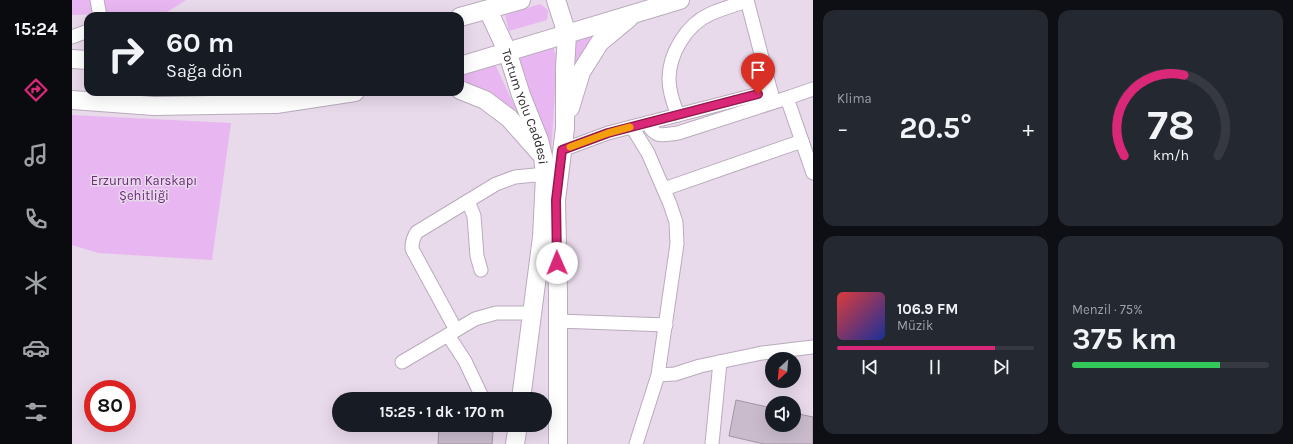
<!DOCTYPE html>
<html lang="tr">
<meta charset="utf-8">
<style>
body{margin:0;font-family:Karla,sans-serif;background:#242831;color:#f1f3f6;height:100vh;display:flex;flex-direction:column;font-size:15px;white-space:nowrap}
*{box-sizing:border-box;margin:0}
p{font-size:13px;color:#9ea1a6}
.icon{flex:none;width:22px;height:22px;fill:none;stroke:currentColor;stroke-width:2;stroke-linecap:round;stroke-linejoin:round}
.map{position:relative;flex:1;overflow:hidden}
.side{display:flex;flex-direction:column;gap:10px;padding:10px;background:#0d0f14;width:480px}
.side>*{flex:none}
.top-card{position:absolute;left:12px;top:12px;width:380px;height:84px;border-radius:12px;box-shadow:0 4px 16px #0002;background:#171b24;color:#f1f3f6;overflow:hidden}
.needle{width:26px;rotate:206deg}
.tools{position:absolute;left:693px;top:352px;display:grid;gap:8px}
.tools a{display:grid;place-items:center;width:36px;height:36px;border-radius:50%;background:#171b24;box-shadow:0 4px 16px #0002;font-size:20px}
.speed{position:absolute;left:12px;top:380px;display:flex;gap:8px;font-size:20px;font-weight:700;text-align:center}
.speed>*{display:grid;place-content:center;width:52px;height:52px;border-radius:50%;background:#171b24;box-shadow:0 4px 16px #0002;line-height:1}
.speed .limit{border:6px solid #d22;background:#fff;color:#111}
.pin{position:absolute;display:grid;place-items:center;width:34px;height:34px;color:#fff;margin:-41px -17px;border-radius:50% 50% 50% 0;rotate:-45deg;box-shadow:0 0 4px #0007}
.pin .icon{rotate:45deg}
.me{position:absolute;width:44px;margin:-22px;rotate:359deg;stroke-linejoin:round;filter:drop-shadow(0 0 3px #0008)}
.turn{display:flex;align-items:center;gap:14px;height:84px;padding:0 16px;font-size:18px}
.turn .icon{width:52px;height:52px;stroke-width:2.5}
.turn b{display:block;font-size:28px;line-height:34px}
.big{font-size:30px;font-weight:700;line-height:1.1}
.side .widget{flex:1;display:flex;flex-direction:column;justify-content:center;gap:6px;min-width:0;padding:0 14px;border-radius:12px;background:#242831}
.side .dial{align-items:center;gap:0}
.dial svg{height:104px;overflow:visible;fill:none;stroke:#363941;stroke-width:7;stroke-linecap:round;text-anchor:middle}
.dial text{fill:#f1f3f6;stroke:none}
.song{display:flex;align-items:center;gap:12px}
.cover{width:48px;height:48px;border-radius:6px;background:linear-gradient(135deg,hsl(0 70% 55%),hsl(230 70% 35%))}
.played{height:4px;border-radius:2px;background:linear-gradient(90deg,#db2777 80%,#363941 80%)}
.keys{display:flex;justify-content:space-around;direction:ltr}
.heat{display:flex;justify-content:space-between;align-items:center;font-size:22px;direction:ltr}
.charge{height:6px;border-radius:3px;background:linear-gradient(90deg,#34c759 75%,#363941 0)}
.side .tiles{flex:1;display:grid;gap:10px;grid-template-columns:repeat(2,1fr)}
.trip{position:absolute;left:260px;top:392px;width:220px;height:40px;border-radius:20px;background:#171b24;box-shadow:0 4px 16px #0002;font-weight:700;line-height:40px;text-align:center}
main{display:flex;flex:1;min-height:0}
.dock{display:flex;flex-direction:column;width:72px;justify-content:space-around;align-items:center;background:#090b0e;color:#9ea1a6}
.dock .icon{width:28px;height:28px}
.dock .current{color:#db2777}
.dock b{font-size:18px;color:#f1f3f6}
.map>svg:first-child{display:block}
</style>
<main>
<nav class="dock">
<b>15:24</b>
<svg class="icon current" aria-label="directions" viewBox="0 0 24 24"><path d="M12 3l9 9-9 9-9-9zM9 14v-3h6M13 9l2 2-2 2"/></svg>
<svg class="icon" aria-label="music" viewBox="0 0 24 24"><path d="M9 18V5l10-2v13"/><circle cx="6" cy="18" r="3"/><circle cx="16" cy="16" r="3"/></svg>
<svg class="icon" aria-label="phone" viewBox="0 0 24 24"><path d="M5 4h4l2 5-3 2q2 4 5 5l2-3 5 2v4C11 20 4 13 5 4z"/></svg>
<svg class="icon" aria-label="climate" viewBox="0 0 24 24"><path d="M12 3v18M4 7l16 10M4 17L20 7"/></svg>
<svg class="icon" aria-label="car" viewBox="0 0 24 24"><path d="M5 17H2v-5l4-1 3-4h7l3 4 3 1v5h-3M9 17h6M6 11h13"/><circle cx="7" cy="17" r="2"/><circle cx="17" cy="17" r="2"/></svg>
<svg class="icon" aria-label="filters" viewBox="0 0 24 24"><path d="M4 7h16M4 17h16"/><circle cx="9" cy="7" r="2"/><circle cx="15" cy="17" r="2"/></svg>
</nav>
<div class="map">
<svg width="741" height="444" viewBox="0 0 741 444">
<rect width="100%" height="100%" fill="#e8d9eb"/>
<!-- green -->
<g fill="#e8b7f1">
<path d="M0 0H114L95 12 0 15Z"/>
<path d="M468 4 476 10 475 20 437 31 433 15Z"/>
<path d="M530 32 497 93 502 40Z"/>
<path d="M481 46 485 59 479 155 445 56Z"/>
<path d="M423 64 448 118 415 92 388 79V73Z"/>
<path d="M0 115 159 123 140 260 26 253 0 245Z"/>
</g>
<!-- building -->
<g fill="#c9bbcc" stroke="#a294a5">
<path d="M664 400 700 408V425H722V413L741 417V444H692L657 436Z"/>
<path d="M367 426 421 432 420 444H366Z"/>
</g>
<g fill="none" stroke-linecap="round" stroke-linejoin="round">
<defs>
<g id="minor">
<path d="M25 0 28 16"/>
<path d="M675 0 701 100"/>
<path d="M0 37 16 31"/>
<path d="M715 98 741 89"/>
<path d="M606 115C601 103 597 92 597 79 597 54 614 25 638 14 649 9 663 5 675 1"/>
<path d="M575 123C585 139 589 135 606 133L715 98 741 173"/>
<path d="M560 127 576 153 598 204 604 222 605 244 586 375 564 444"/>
<path d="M490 150 536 133 699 91"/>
<path d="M592 189 730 141"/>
<path d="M396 201 402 216 405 256 409 270"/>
<path d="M486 321 594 325"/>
<path d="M384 330 340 249C340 242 341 237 345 232L424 184 443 177 463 175 473 176"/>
<path d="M376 335 393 361 411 399"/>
<path d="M330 362 403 319 424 313H460"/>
<path d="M586 375 603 374 628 366 690 353 741 347"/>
<path d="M640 444 648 362"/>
</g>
<g id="highway">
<path d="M484 0 495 34 493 68V128L484 200 486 294V444"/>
<path id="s1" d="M416 10 435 51 449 95 467 140 471 156 473 176 470 237 449 399"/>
<path d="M388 17 449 0"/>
<path d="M0 59 16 60"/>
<path d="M388 66 608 0"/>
<path d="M388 90 413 100 437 118 468 153"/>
<path d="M0 100 82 106 204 104 283 92"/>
<path d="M498 108 509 72 528 42 557 18"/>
<path d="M443 444 446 425"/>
</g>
</defs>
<!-- minor casing -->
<use href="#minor" stroke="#b9abbc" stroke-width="15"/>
<!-- highway casing -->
<use href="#highway" stroke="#b9abbc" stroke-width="20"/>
<!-- minor -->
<use href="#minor" stroke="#fff" stroke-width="13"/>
<!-- highway -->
<use href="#highway" stroke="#fff" stroke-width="18"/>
</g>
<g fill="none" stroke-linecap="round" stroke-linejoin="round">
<defs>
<path id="route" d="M485 263 484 200 490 150 536 133 686 94"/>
</defs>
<!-- route casing -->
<use href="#route" stroke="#8e194d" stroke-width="10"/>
<!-- route -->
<use href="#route" stroke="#db2777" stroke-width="7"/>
<!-- slow -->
<path stroke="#f59e0b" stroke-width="7" d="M498 147 536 133 558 127"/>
</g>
<g text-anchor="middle" stroke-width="3" stroke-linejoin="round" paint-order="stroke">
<!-- street labels -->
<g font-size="13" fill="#2e282f" stroke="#e8d9eb">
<text dy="5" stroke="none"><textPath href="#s1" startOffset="104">Tortum Yolu Caddesi</textPath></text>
</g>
<!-- park labels -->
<g font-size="13" fill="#6d2b7a" stroke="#e8d9eb">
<text x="72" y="185">Erzurum Karskapı<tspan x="72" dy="15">Şehitliği</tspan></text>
</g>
</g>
</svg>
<div class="tools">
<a><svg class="needle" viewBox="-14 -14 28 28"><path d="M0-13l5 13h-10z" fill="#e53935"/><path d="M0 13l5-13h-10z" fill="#9ea1a6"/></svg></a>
<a><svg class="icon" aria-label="sound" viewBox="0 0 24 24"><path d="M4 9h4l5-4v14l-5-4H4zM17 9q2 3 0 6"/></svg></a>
</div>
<div class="speed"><div class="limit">80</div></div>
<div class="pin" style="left:686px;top:94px;background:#d93025"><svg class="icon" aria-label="arrive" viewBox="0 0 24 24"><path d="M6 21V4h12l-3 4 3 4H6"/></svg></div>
<svg class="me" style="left:485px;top:263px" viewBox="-20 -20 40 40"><circle r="19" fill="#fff"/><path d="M0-13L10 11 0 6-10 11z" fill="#db2777"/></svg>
<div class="trip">15:25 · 1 dk · 170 m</div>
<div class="top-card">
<div class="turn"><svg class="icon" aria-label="right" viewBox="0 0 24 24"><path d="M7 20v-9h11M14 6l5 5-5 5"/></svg><div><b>60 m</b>Sağa dön</div></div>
</div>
</div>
<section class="side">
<div class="tiles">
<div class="widget"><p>Klima</p>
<div class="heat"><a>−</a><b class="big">20.5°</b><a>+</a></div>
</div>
<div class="widget dial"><svg viewBox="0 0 100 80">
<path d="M14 69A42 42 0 1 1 86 69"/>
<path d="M14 69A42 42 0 0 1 60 7" stroke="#db2777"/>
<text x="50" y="56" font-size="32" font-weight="700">78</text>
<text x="50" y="72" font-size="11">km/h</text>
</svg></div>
<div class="widget">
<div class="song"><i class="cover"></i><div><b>106.9 FM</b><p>Müzik</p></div></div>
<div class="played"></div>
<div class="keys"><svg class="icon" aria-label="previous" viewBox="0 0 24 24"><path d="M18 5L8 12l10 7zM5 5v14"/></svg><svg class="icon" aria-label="pause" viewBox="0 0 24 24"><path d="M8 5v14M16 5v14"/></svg><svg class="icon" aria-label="next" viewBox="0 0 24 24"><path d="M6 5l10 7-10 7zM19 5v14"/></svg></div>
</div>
<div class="widget"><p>Menzil · 75%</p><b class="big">375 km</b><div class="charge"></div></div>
</div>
</section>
</main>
